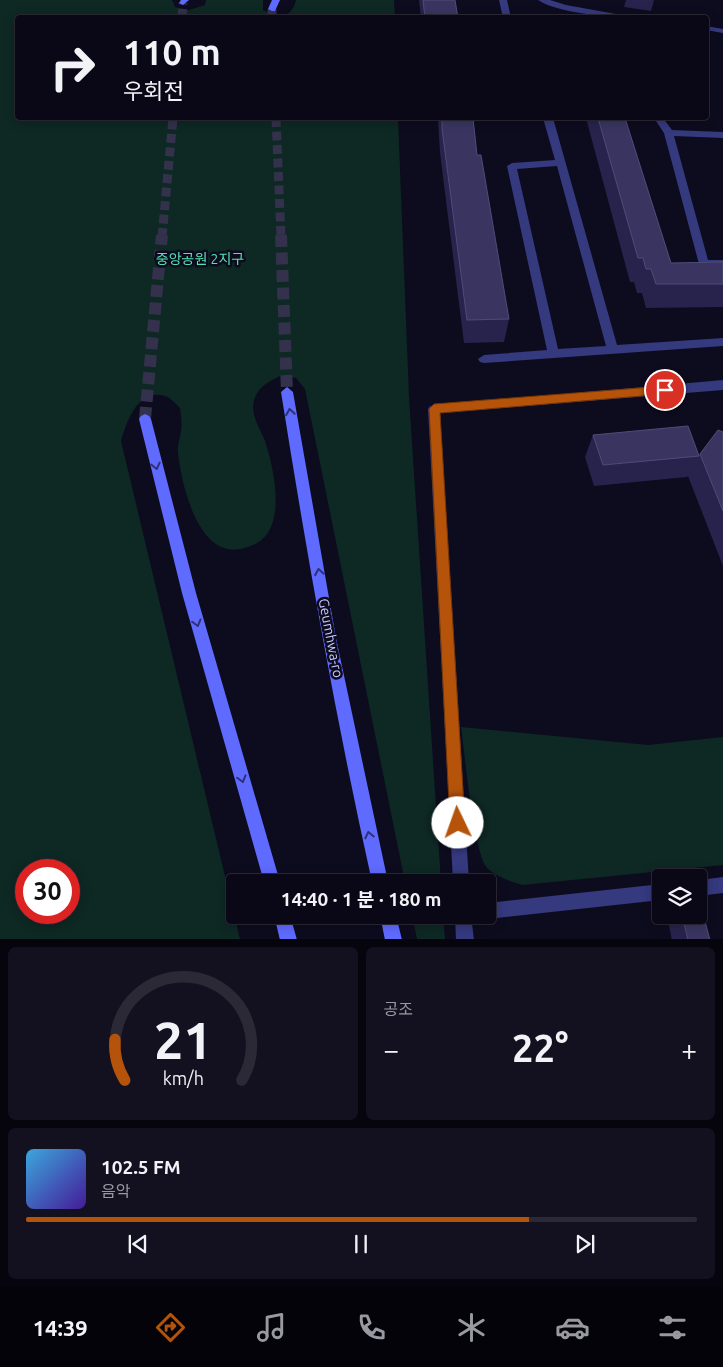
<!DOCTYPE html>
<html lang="ko">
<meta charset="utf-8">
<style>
body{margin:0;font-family:Ubuntu,"Noto Sans KR",sans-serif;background:#13111f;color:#f1f3f6;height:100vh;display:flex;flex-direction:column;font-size:19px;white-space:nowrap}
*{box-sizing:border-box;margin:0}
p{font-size:16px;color:#999aa1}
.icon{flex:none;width:28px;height:28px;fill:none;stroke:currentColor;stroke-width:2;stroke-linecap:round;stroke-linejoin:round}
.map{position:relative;height:939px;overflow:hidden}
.details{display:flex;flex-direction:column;gap:8px;padding:8px;background:#06040c;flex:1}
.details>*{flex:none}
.guide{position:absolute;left:15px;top:15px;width:694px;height:105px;border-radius:5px;box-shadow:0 2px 12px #0003,0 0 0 1px #2a2935;background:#0a0816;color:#f1f3f6;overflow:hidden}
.tools{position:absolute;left:652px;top:869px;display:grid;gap:10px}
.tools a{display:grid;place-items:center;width:55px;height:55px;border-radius:5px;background:#0a0816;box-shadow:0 2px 12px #0003,0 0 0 1px #2a2935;font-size:25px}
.speed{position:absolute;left:15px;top:859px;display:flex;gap:10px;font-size:25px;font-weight:700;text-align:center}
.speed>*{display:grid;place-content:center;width:65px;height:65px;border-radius:50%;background:#0a0816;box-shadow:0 2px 12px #0003,0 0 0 1px #2a2935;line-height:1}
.speed .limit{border:8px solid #d22;background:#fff;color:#111}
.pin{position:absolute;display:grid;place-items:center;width:42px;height:42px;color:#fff;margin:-21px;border:2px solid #fff;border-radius:50%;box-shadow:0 1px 5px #0007}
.me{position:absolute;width:55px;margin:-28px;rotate:357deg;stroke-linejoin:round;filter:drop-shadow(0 0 4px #0008)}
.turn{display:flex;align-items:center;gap:18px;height:105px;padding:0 25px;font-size:22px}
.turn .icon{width:65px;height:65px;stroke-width:2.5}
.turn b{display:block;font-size:35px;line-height:42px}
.big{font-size:38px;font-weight:700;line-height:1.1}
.details .widget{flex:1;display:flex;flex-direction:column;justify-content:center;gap:8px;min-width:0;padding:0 18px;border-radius:8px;background:#13111f}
.details .dial{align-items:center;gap:0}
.dial svg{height:130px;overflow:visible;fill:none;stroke:#2a2935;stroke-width:7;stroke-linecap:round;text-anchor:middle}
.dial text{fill:#f1f3f6;stroke:none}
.song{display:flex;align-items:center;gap:15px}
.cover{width:60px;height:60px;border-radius:8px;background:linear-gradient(135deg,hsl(200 70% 55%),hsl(260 70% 35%))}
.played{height:5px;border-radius:2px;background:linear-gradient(90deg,#b45309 75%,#2a2935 75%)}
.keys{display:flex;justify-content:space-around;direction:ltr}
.heat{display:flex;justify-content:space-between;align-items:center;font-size:28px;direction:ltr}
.details .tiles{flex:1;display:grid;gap:8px;grid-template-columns:1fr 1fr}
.widget:last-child{grid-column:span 2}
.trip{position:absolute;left:226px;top:874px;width:270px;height:50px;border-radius:5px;background:#0a0816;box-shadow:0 2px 12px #0003,0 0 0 1px #2a2935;font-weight:700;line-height:50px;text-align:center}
.menu{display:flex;height:80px;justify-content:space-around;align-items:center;background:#040309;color:#999aa1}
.menu .icon{width:35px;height:35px}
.menu .on{color:#b45309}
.menu b{font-size:22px;color:#f1f3f6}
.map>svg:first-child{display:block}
</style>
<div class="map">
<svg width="723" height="940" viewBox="0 0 723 940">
<rect width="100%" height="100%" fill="#0d0b1e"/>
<!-- green -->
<g fill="#0e2824" fill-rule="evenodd">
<path d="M0 0H172L175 7 189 10 205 5 206 0H263V10C278 18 291 20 296 0H394L395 18H18V118H398L409 397 441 882H405L305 389 296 378 283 375C273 379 261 385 256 395 248 412 259 426 265 441 274 468 287 527 257 543 247 548 235 552 224 548 194 538 181 481 178 453 177 446 180 438 181 431 182 424 181 415 180 408 176 404 170 397 165 396 138 388 127 421 121 441L240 939H0ZM26 870H69V912H26Z"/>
<path d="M461 727 648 745 723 737V865L522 885C509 881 497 877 487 868 473 852 465 753 461 727Z"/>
<path d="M412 915H443L445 939H417Z"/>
</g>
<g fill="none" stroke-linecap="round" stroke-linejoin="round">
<!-- secondary-tunnel-far1 -->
<g stroke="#33314b" stroke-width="9" stroke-dasharray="9 4.5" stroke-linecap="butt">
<path d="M272 9V18"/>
<path d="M182 18 183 3"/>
<path d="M276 118 281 237"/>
<path d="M162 237 173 118"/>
</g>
<!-- secondary-tunnel -->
<g stroke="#33314b" stroke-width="12" stroke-dasharray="12 5.5" stroke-linecap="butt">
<path d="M281 235 287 392"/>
<path d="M145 419 162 235"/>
</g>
<!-- lane -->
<g fill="#35397e" fill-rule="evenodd">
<path d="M499 0H507L511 18H503Z"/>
<path d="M538 0H550L566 5 638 18C615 18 556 13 538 0Z"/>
<path d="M706 26 723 29V33L706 30Z"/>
<path d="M543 118H553L617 345 723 338V346L484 363 480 362 478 359 484 355 547 350 507 166 512 163 555 160ZM557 166 606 346 558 349 517 169Z"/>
<path d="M654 118H663L672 130 723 132V138L674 136 708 260H723V268H704L699 264 664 133Z"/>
</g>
<!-- street -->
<g fill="#35397e" fill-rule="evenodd">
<path d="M723 380V390L440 413 469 882H453L428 409 430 406Z"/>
<path d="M723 877V893L699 896V880Z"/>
<path d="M661 884V900L488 919 481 915H488V903Z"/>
<path d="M455 915H471L474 940H456Z"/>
</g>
<!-- secondary -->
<g fill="#5f6aff" fill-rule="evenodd">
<path d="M181 0H189L183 5 179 3Z"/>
<path d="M272 0H280L275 11H272L268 9Z"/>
<path d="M287 387 293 392 336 638 388 882H372C336 720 307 556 281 392Z"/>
<path d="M145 414 149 416 151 419 196 593 280 882H264L182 593 139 419 141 416Z"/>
<path d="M274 915H290L297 940H280Z"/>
<path d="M380 915H396L402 940H385Z"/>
</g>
</g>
<!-- wall -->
<g fill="#27234c">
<path d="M419 0H455L458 18H421Z"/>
<path d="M626 0H654L651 11 624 7Z"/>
<path d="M438 118H473L477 155 509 319 504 342 464 343 440 153Z"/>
<path d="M586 118H625L671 263 723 262V307L646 308 642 293H637L634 282H630Z"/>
<path d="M718 430 723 432V566L688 476 687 477 594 486 585 457 593 435 699 455Z"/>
<path d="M682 915 710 940H672L668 921Z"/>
</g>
<!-- building -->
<g fill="#393560" stroke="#4f4c79">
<path d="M423 0H455L458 18H425Z"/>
<path d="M442 118H473L477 155H481L509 319 467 320 442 129Z"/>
<path d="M598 118H625L671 263 723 262V284H656L651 269H646L643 258H638Z"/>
<path d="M688 426 699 456 603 465 593 435Z"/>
<path d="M718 430 723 432V511L700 454Z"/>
<path d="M699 914H703L710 940H688L682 915H699Z"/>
</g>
<!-- one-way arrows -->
<defs><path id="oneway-chevron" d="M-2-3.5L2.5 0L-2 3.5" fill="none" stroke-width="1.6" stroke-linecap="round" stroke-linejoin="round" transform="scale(1.25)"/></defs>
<g stroke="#2e3178">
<use href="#oneway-chevron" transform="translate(290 412) rotate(-99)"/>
<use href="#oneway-chevron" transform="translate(156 466) rotate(77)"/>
<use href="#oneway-chevron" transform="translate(319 572) rotate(-100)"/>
<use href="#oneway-chevron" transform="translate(197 623) rotate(75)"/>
<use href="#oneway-chevron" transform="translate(242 779) rotate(74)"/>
<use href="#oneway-chevron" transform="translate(369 835) rotate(-103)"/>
</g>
<!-- route -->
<path fill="#b45309" stroke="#753606" d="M665 386 671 390 665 394 440 413 465 823 463 828 458 831 452 828 450 823 429 409 434 404Z"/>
<g text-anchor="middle" stroke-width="5" stroke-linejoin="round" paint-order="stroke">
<!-- park labels -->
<g font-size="14" fill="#52e1b0" stroke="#0d0b1e">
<text x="200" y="264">중앙공원 2지구</text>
</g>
<!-- street labels -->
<g font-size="14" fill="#c9c8ff" stroke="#0d0b1e">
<text transform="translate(331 638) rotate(79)" y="5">Geumhwa-ro</text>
</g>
</g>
</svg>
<div class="tools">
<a><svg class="icon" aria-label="layers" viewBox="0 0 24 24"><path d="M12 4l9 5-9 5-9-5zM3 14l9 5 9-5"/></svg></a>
</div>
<div class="speed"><div class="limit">30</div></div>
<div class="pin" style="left:665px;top:390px;background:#d93025"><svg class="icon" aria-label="arrive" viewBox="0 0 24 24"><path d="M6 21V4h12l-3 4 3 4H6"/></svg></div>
<svg class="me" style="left:458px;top:823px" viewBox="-20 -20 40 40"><circle r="19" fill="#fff"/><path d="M0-13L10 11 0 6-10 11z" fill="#b45309"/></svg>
<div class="trip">14:40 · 1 분 · 180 m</div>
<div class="guide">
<div class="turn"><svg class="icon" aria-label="right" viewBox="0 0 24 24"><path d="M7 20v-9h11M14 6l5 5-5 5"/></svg><div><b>110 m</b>우회전</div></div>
</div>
</div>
<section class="details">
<div class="tiles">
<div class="widget dial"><svg viewBox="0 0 100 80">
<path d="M14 69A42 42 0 1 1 86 69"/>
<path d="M14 69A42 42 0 0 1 8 44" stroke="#b45309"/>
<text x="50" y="56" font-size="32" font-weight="700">21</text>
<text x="50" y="72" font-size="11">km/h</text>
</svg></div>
<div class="widget"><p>공조</p>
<div class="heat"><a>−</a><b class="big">22°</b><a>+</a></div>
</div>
<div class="widget">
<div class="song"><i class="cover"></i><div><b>102.5 FM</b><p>음악</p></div></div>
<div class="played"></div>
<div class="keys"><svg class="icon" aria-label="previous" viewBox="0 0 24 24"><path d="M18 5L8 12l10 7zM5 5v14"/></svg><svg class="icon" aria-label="pause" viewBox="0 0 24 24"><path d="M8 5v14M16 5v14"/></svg><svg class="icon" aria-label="next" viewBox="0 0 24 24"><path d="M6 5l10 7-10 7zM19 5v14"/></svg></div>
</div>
</div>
</section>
<nav class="menu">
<b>14:39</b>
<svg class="icon on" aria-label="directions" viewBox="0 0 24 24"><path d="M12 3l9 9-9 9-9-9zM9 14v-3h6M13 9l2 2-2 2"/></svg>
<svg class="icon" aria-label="music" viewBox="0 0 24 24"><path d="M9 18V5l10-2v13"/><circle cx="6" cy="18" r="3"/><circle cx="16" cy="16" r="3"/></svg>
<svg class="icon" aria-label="phone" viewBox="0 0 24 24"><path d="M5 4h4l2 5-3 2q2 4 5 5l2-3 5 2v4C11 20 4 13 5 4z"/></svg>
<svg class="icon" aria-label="climate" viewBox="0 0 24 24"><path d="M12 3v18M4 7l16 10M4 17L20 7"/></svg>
<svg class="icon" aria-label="car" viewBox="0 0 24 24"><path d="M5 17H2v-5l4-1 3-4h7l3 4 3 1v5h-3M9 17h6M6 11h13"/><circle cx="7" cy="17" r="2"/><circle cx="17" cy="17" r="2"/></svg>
<svg class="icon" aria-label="filters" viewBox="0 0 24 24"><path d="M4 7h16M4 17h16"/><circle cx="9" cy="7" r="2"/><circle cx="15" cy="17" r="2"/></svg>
</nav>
